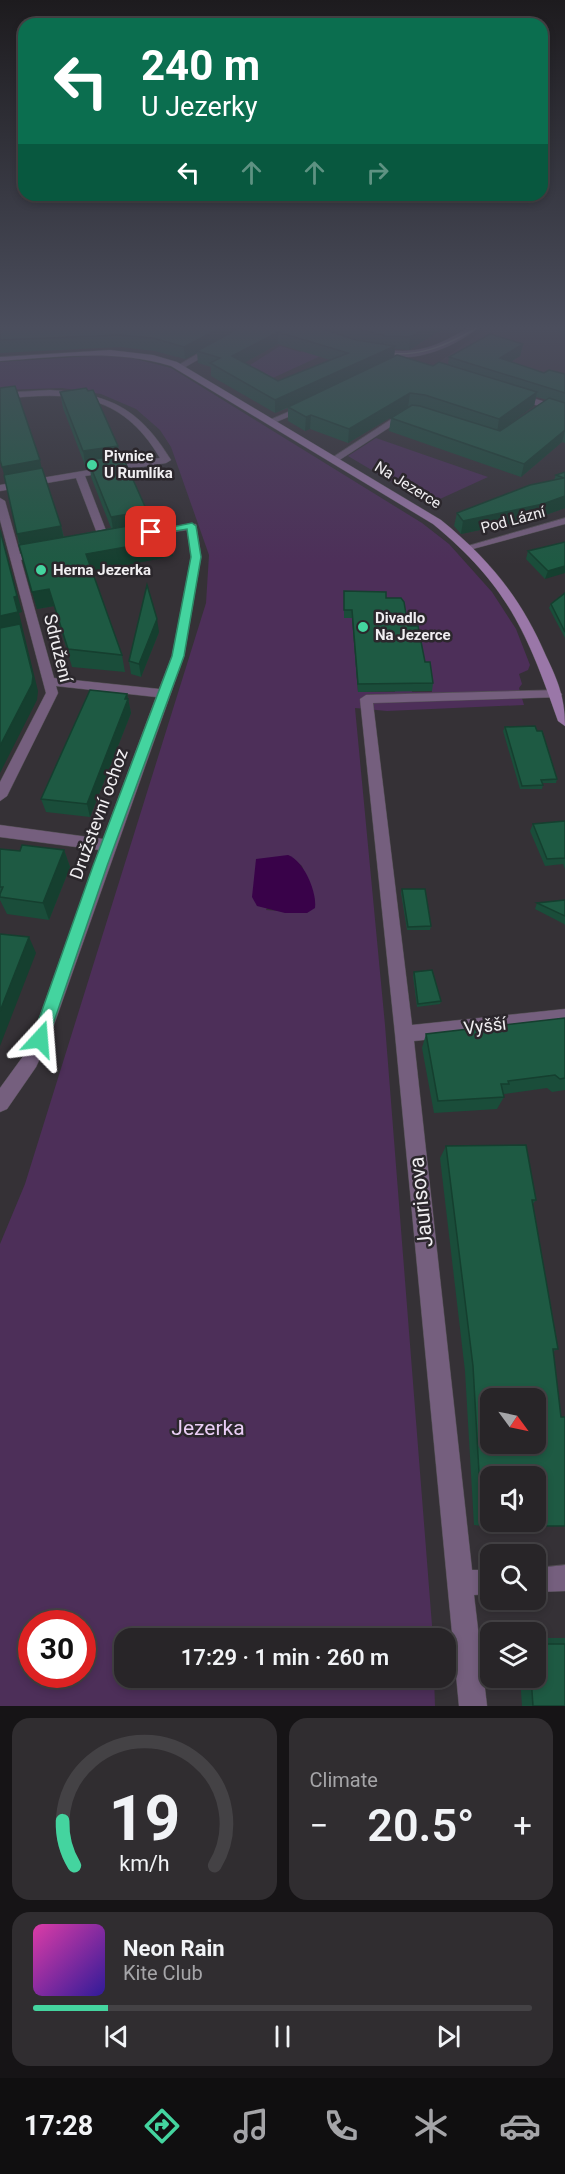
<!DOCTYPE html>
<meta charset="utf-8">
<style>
body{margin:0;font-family:Roboto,sans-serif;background:#302d30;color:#f1f3f6;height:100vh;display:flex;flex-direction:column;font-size:22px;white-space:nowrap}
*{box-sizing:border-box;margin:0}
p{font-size:20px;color:#a5a5a8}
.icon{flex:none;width:33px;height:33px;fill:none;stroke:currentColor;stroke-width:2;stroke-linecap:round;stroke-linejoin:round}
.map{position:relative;height:1706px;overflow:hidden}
.sheet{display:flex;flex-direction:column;gap:12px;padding:12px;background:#161416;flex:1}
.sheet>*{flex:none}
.top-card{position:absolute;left:18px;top:18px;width:530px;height:183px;border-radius:18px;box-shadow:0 3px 9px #0003,0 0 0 2px #444245;background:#0b6e4f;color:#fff;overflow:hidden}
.needle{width:39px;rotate:123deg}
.controls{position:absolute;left:480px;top:1388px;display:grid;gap:12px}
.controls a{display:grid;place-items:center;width:66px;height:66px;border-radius:12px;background:#282528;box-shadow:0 3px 9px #0003,0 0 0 2px #444245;font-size:30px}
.speed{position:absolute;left:18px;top:1610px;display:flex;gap:12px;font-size:30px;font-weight:700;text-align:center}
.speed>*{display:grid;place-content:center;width:78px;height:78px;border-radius:50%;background:#282528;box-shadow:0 3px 9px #0003,0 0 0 2px #444245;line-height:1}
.speed .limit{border:9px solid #d22;background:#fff;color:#111}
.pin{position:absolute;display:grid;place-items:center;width:51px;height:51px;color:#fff;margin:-26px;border-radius:12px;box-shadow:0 3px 9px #0006}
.me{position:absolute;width:66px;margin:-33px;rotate:19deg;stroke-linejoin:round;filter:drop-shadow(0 0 4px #0008)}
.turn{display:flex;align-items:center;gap:21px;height:126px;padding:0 24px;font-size:27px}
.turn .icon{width:78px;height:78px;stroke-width:2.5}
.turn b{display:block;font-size:42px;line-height:51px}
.lanes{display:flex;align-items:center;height:57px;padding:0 24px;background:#0003;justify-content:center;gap:30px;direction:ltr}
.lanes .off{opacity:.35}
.big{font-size:45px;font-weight:600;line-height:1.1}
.sheet .tile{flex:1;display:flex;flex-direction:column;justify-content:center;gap:9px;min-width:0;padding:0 21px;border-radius:18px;background:#302d30}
.sheet .dial{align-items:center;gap:0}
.dial svg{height:156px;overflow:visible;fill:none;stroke:#444245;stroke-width:7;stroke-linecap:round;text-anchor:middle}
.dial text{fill:#f1f3f6;stroke:none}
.song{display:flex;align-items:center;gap:18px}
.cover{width:72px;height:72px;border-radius:9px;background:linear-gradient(135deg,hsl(320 70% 55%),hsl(250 70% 35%))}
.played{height:6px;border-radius:3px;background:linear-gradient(90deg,#44d49f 15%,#444245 15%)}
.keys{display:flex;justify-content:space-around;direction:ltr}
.heat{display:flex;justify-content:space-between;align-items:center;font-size:33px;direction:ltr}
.sheet .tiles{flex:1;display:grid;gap:12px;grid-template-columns:1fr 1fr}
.tile:last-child{grid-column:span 2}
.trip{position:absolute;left:114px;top:1628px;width:342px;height:60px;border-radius:18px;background:#282528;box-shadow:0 3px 9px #0003,0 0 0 2px #444245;font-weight:600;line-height:60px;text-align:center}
.dock{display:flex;height:96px;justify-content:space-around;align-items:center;background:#100f10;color:#a5a5a8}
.dock .icon{width:42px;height:42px}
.dock .active{color:#44d49f}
.dock b{font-size:27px;color:#f1f3f6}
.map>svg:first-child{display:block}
</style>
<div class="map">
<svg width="565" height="1706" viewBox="0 0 565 1706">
<rect width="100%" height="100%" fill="#353136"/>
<!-- built -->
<path fill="#3f3742" d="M490 326H555L565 338V406L439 362Z"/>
<!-- green -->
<g fill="#4d2f59" fill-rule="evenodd">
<path d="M280 346 300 352 308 348 336 349 264 382 242 370Z"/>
<path d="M91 356H124L171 368 422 523 449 544 492 592 516 629 530 665 528 670 519 674 522 684 519 688 524 705 387 711 355 708 385 1025 433 1638H124V1677H434L435 1706H0V1244L25 1184 206 603 209 555 171 447 160 430 136 409 101 394 62 388 0 390V362ZM352 618 417 634 424 670H429L432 692H412L407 655 391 649 395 692H358ZM288 855 302 866 315 901 307 913 266 910ZM32 1623H82V1674H32Z"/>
<path d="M376 438 488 477 429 504 348 456Z"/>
</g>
<!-- water -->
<path fill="#390249" d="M288 855C304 861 317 892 315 908L307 913H285L257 906 252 897 256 859Z"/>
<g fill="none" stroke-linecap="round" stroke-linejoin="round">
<defs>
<g id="street">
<path d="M471 326H480C455 348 404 369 372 350L376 348C416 356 437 347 471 326Z"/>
<path d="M211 346 218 348 182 369 175 367Z"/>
<path d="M50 390C110 394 139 408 171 460L166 463 85 476 110 541 109 543 100 541 76 478 0 491V485L160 458C120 391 71 392 0 399V393Z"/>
<path d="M516 393 565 408V414L513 398 512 396Z"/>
<path d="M302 406 309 408 274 423 267 421Z"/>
<path d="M407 409 410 410V414L338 461 330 459Z"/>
<path d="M0 498 5 501 20 554 43 550 48 553 21 560 54 678 159 689 172 656 191 557 187 530 146 536 141 533 146 530 196 524 201 557 184 656 49 1039 36 1067 7 1109 0 1112V1088L24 1055 32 1038 99 850 0 837V825L103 839 156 697 56 686 58 693 7 796 0 801V782L46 693 0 520Z"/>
<path d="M565 518V524L469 550 464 547Z"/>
<path d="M556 690 562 694 561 697 373 703 412 1025 565 1009V1025L414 1041 472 1570H490V1594L474 1595 487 1706H459L395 1034 360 699 366 695Z"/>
<path d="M565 1565V1591L536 1592V1568Z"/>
</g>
<path id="secondary" d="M110 350 153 355 177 362 441 520C490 560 521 598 546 656 558 681 565 698 565 726L558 721C527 632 507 585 433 524L171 366C115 349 58 357 0 361V357Z"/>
</defs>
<!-- street casing -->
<use href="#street" stroke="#534f54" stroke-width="1"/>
<!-- secondary casing -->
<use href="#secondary" stroke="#534f54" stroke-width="1"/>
<!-- street -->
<use href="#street" fill="#755f7e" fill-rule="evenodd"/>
<!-- secondary -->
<use href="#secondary" fill="#9a77a8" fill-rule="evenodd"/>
<!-- tram -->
<path stroke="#9c999d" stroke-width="1.5" d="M377 352C418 359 446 346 480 326"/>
</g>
<!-- wall -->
<g fill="#1a4d3a" fill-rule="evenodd">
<path d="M0 326H447L409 350 395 349 394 356 433 366 448 365 449 357 523 344 520 356 511 362 544 373 565 374V443L562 442 521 477 389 431 391 418 409 407H408L348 443 310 429 305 431 288 421V408L275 413 211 376V367L198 363 197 353 185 359 154 351 121 347 0 353ZM278 344 330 360 278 381 244 363ZM536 397 547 400 499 431 534 406Z"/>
<path d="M555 326H565V338Z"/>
<path d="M60 392 118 446 119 455 147 511 149 522 173 556 92 571 122 655 125 672 72 667 54 606 37 609 19 545 17 534 41 469 61 526 64 537 111 528 91 477 90 468H86L63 408Z"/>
<path d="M565 472V508L540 517 461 534 454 526 457 513 554 480 556 475Z"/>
<path d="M565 542 545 579 526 559 528 551Z"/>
<path d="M344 591 386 598 408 626 425 662 433 683 432 691 358 692 352 618H344Z"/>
<path d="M565 593V638L549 608 551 604Z"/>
<path d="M159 632 141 677 131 674 129 661Z"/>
<path d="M127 694 131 713 90 817 46 812 41 799Z"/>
<path d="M505 727 557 779 556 783H543V785L542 789H520L503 731Z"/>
<path d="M565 821V869L563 864 545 866 530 831 533 824Z"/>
<path d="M0 849 20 851 64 850 70 867 49 920 7 914 0 900Z"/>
<path d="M402 889 431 926 430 930H407L401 893Z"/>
<path d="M565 900V925L564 924 535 909 537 903Z"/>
<path d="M414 972 441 1001 440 1004 417 1007 413 976Z"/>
<path d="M565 1018V1090L552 1092 547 1088 504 1094V1097L497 1109 434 1113 422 1048 426 1034Z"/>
<path d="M446 1146 536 1200 532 1205 558 1349 554 1351 482 1526 474 1525 465 1371 440 1158Z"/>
<path d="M536 1638H565V1706H522L520 1677H536Z"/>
</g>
<!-- shaded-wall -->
<g fill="#153f2f">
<path d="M224 326H248L197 351V353L185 359 184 347Z"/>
<path d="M429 326H447L409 350 410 337Z"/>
<path d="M278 332V344L233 369 232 356Z"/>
<path d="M523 344 520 356 497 370 500 358Z"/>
<path d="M395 346 394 358 275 413V400Z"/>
<path d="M537 392 534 406 497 433 499 419Z"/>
<path d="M410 393 408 407 348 443 349 429Z"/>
<path d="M311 415 310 429 305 431 306 417Z"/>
<path d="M565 430 562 442 521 477 524 464Z"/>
<path d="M118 446 120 462 88 460 90 468H86L83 451Z"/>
<path d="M40 460 43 475 6 482 2 467Z"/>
<path d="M565 496V508L540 517 461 534 463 521Z"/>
<path d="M147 511 150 528 114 535 111 517Z"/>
<path d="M61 526 65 544 22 551 17 534Z"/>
<path d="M0 529 22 612 19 613 38 691 37 700 0 773Z"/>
<path d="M171 539 173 556 90 572 86 554Z"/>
<path d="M565 566V573L545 579 548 571Z"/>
<path d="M49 589 54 606 37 609 32 592Z"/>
<path d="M157 619 159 632 141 677 139 664Z"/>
<path d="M127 694 131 713 90 817 87 804Z"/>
<path d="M64 850 70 867 49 920 43 903Z"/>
<path d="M29 937 36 953 0 1046V1011Z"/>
</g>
<!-- building -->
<g fill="#1e5a43" stroke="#153f2f" stroke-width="1.5" fill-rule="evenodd">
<path d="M0 326H224L184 347 153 338 119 335 0 340Z"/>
<path d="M243 326H314L356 340 395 346 275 400 210 363 220 358 197 351ZM278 332 348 353 278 381 232 356Z"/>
<path d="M349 326H429L410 337 385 336Z"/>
<path d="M490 334 523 344 500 358 544 373 549 370 565 374V393L449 357Z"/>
<path d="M397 355 433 366 439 362 537 392 499 419 425 395 410 393 349 429 311 415 306 417 288 407Z"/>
<path d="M15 386 40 460 2 467 0 460V388Z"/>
<path d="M86 388 88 391 93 390 118 446 83 451 60 392Z"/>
<path d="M549 398 565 403V430L524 464 391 418 412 405 420 406 500 431Z"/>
<path d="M122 455 147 511 111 517 88 460Z"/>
<path d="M42 468 61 526 17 534 4 475Z"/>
<path d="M565 472V496L543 504 463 521 457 513 530 485 564 478 556 475Z"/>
<path d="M162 520 171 539 86 554 122 655 68 649 49 589 32 592 19 545Z"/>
<path d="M0 530 17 596 14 597 18 612 0 616Z"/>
<path d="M565 542V566L548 571 528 551Z"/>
<path d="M147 585 157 619 139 664 129 661Z"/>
<path d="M344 591 386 592V598H401L404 602 408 626H418L425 662H430L433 683 358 684 352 610H344Z"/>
<path d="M565 593V632L551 604Z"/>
<path d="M20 624 33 676 32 684 0 746V628Z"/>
<path d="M90 690 127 694 125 699H128L87 804 41 799Z"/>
<path d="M535 726 537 731H542L557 779 541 780 543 785 522 786 505 727Z"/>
<path d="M565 821V858L547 859 533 824Z"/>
<path d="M22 845 64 850 43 903 0 897V894L3 887H0V849L20 851Z"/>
<path d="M402 889H425L431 926 408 927Z"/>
<path d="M565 900V916L537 903Z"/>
<path d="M0 934 29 937 0 1011Z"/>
<path d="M432 970 441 1001 418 1004 414 972Z"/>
<path d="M565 1018V1078L560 1079 555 1075 508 1081 509 1084H501L504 1097 438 1101 426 1034Z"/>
<path d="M526 1145 536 1200H532L558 1349H553L561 1417H565V1526H482L473 1366 446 1146ZM490 1398H536V1443H490ZM490 1476H536V1521H490Z"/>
<path d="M536 1644H565V1706H533L531 1677H536Z"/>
</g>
<!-- sky -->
<linearGradient id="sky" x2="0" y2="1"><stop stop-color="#1d1b1e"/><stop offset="0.58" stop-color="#4b4e5d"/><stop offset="1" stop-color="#4b4e5d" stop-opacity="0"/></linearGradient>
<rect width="565" height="565" fill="url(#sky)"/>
<!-- route -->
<path fill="#44d49f" stroke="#2c8a67" stroke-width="1.5" d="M192 523 196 526 201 557 184 656 107 866 48 1039 46 1044 40 1046 34 1044 32 1039 93 866 172 656 191 557 187 529 151 535 146 532Z"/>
<!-- markers -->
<g fill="#44d49f" stroke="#2b272c" stroke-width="2">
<circle cx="92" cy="465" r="6"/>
<circle cx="41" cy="570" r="6"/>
<circle cx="363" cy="627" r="6"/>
</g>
<g text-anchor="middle" stroke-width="5" stroke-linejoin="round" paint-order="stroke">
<!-- far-poi labels -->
<g font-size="15" font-weight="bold" fill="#f0eef1" stroke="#2b272c" text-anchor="start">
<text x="104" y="461">Pivnice<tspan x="104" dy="17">U Rumlíka</tspan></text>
<text x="53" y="575">Herna Jezerka</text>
<text x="375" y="623">Divadlo<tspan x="375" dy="17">Na Jezerce</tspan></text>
</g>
<!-- far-street labels -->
<g font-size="15" fill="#f0eef1" stroke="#2b272c">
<text transform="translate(408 485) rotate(32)" y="5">Na Jezerce</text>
<text transform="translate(513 520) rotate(-15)" y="5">Pod Lázní</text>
</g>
<!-- street labels -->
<g font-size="18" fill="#f0eef1" stroke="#2b272c">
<text transform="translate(58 648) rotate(76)" y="6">Sdružení</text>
<text transform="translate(99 814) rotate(-70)" y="6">Družstevní ochoz</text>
<text transform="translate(485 1026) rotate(-7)" y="6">Vyšší</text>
</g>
<!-- near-street labels -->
<g font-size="21" fill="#f0eef1" stroke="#2b272c">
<text transform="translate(421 1202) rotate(-96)" y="7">Jaurisova</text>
</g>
<!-- near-park labels -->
<g font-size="21" fill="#eacef5" stroke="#2b272c">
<text x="208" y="1435">Jezerka</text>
</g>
</g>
</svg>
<div class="controls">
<a><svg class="needle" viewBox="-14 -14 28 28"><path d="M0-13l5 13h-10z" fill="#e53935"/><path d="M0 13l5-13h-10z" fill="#a5a5a8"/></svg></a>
<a><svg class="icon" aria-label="sound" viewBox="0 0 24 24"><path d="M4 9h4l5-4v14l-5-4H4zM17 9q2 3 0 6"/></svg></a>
<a><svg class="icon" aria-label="search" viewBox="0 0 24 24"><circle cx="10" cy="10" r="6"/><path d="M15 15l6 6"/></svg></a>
<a><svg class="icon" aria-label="layers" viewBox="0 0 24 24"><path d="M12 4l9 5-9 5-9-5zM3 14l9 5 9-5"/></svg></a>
</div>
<div class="speed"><div class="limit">30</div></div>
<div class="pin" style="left:151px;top:532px;background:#d93025"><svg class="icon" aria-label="arrive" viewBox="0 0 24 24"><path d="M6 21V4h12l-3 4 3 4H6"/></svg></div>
<svg class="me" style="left:40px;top:1039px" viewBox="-20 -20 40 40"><path d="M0-17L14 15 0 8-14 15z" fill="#44d49f" stroke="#fff" stroke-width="4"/></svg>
<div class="trip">17:29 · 1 min · 260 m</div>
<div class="top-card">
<div class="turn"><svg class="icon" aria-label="left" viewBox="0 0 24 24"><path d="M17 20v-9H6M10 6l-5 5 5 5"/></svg><div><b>240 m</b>U Jezerky</div></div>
<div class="lanes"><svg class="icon" aria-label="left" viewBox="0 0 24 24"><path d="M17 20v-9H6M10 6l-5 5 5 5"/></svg><svg class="icon off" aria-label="ahead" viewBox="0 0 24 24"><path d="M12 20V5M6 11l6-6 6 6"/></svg><svg class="icon off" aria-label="ahead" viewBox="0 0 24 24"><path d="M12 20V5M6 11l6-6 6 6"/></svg><svg class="icon off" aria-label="right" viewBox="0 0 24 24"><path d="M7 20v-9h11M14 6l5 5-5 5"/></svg></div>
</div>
</div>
<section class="sheet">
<div class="tiles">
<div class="tile dial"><svg viewBox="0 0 100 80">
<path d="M14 69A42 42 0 1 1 86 69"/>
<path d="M14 69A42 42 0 0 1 8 46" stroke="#44d49f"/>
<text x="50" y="56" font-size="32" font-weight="700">19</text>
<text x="50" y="72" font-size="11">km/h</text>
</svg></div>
<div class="tile"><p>Climate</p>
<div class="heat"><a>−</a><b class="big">20.5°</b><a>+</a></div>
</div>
<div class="tile">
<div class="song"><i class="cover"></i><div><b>Neon Rain</b><p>Kite Club</p></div></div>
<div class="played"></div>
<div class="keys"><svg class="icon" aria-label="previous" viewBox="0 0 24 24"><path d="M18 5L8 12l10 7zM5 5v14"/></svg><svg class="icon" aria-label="pause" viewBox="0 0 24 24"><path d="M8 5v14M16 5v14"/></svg><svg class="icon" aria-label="next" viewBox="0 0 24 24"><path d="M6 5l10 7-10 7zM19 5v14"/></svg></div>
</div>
</div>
</section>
<nav class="dock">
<b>17:28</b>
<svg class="icon active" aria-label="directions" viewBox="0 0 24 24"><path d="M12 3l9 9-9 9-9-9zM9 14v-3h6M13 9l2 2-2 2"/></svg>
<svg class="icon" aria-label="music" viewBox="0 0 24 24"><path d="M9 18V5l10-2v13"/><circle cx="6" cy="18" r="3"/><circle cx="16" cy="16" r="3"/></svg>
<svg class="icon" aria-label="phone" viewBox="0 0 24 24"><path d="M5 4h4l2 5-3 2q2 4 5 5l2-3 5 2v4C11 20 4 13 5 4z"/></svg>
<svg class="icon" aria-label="climate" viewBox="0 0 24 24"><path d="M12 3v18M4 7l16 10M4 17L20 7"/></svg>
<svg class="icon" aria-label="car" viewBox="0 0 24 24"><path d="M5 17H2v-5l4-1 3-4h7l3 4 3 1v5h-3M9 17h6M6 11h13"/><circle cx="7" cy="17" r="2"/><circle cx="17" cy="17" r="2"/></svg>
</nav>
